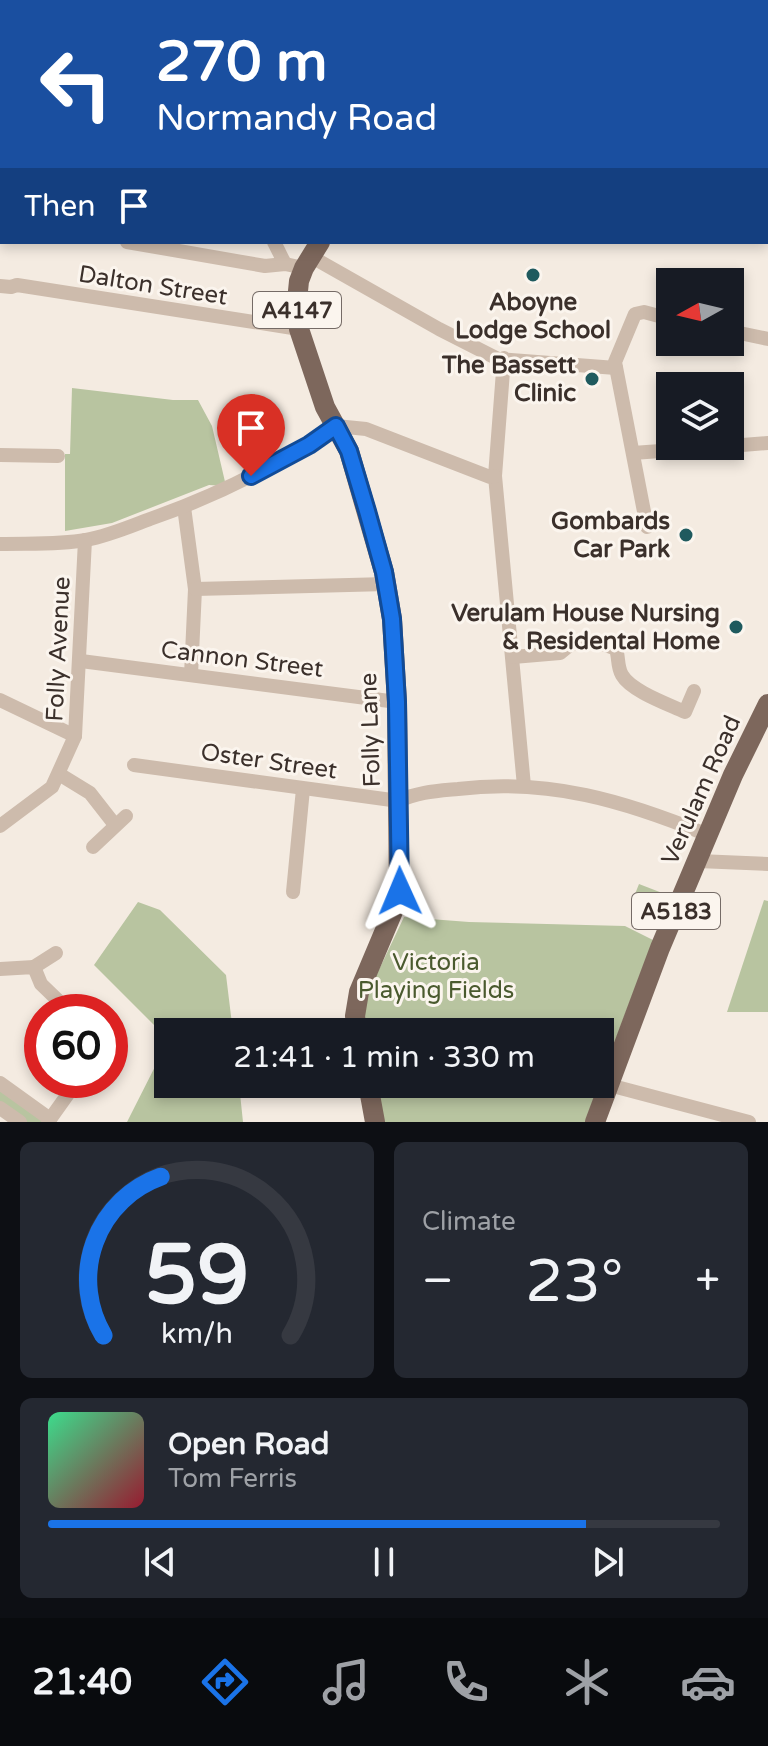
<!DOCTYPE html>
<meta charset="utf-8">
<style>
body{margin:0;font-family:"Varela Round",sans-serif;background:#242831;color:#f1f3f6;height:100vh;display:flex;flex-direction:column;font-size:30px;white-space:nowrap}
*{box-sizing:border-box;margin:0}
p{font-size:26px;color:#9ea1a6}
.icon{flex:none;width:44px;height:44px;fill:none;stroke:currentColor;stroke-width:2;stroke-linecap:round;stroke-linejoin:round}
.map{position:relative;height:1122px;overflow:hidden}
.sheet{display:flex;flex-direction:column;gap:20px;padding:20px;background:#0d0f14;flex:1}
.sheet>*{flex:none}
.top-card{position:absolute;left:0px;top:0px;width:768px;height:244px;box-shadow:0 4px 12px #0003;background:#1a4fa0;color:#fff;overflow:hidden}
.needle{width:52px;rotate:262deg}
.tools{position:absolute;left:656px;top:268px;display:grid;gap:16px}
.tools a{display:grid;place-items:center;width:88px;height:88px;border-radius:0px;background:#171b24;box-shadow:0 4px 12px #0003;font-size:40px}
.speed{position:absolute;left:24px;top:994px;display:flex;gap:16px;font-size:40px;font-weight:700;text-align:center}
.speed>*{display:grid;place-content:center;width:104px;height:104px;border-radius:50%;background:#171b24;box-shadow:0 4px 12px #0003;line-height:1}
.speed .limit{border:12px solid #d22;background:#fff;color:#111}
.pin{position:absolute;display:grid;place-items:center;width:68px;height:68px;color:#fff;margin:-82px -34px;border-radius:50% 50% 50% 0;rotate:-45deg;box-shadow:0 0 8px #0007}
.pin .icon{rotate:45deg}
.me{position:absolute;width:88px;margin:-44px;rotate:359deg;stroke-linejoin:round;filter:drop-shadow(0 0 6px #0008)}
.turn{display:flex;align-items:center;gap:28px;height:168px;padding:0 24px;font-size:36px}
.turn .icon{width:104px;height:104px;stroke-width:2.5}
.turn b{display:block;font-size:56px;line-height:68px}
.then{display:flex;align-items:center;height:76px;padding:0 24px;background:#0003;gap:16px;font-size:30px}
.big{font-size:60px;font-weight:600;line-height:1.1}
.sheet .widget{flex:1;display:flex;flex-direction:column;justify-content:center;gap:12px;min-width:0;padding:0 28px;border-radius:12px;background:#242831}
.sheet .dial{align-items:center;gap:0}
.dial svg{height:208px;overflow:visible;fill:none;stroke:#363941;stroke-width:7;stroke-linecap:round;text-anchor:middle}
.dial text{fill:#f1f3f6;stroke:none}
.song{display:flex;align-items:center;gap:24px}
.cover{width:96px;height:96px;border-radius:12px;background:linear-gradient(135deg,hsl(150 70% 55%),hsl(350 70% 35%))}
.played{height:8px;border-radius:4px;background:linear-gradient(90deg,#1a73e8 80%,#363941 80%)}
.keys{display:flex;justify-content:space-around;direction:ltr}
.heat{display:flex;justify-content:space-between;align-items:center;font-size:44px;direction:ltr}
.sheet .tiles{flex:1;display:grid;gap:20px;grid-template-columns:1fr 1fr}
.widget:last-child{grid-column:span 2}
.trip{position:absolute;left:154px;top:1018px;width:460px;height:80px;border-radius:0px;background:#171b24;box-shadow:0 4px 12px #0003;font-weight:600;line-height:80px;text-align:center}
.tab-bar{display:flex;height:128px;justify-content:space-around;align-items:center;background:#090b0e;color:#9ea1a6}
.tab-bar .icon{width:56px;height:56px}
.tab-bar .active{color:#1a73e8}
.tab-bar b{font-size:36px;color:#f1f3f6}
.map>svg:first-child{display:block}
</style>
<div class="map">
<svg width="768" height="1122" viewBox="0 0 768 1122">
<rect width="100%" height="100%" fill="#f4ebe1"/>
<!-- green -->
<g fill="#b8c4a0">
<path d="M72 388 173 400H198L212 426 226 486 209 485 112 523 65 531V454H70Z"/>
<path d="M639 884 670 896 664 911 633 899Z"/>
<path d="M764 900 768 901V1012H727Z"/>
<path d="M138 902 160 910 226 975 233 1032H168V1039L94 965Z"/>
<path d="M404 917 469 922 625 926 653 940 600 1081V1032H359L357 1016Z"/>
<path d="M168 1041V1084H239L243 1122H127Z"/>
<path d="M367 1084H599L585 1122H372Z"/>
<path d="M3 1088 46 1122H25L0 1103V1092Z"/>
</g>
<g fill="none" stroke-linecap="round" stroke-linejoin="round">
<!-- street -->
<g stroke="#cdbbac" stroke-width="14">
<path d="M110 0 111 2"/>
<path d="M43 2 44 0"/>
<path d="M309 2 310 0"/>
<path d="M571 2 572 0"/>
<path d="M766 26 768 27"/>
<path d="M0 53 2 50"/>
<path d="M766 184 768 185"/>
<path d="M0 200 2 201"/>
<path d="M127 242 265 266 285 264 304 268"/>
<path d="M274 242 285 264"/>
<path d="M310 256 439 329 498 359 616 368"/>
<path d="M0 286 11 287 17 285 299 329"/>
<path d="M730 331 768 339"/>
<path d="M504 358 495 476 524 786"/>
<path d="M730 446 768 443"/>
<path d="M633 453 729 446"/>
<path d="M0 455 58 456"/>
<path d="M184 507 195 589 191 675"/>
<path d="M647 527 615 362 635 314 644 312 670 319"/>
<path d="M0 544C28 543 58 545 86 540 108 536 129 527 150 519 216 496 278 465 336 426L366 429 490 477 495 476"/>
<path d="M195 589 387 584"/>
<path d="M513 657 560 653 571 644 595 641 616 649C619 657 617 667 622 675 631 691 668 704 685 712L694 691"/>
<path d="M81 661 397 702"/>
<path d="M0 700 75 736"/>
<path d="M134 765 399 801C417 792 437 791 458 789 549 778 625 801 708 835"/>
<path d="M59 774 90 793 115 825"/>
<path d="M0 826 52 787 75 736 85 540"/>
<path d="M93 847 126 816"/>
<path d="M698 861 768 864"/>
<path d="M293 892 303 789"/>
<path d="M34 967 56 953"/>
<path d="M0 969 34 967 41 984 70 1012"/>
<path d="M0 1083 50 1119"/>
<path d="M609 1085 749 1122"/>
<path d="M0 1108 20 1122"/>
<path d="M48 1122 78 1080"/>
</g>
<!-- primary -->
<g stroke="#7d675c" stroke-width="20">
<path d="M750 0 754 2"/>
<path d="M487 2 488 0"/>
<path d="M320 242 304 268 299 281 297 301 299 329 325 407 349 451 384 572 392 619 397 702 399 897 359 992 355 1016 357 1032"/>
<path d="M368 1084 375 1122"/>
<path d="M595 1122 660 948 733 775 768 704"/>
</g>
</g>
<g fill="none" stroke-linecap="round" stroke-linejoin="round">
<defs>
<path id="route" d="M251 476 309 445 336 426 349 451 367 511 384 572 392 619 397 702 400 891"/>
</defs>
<!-- route casing -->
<use href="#route" stroke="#114b97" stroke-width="20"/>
<!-- route -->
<use href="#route" stroke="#1a73e8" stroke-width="14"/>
</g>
<!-- markers -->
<g fill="#1f5a5e" stroke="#fbf5ee" stroke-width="3">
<circle cx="533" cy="275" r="8"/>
<circle cx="592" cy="379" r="8"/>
<circle cx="686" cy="535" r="8"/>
<circle cx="736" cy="627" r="8"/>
</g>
<g text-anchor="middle" stroke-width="6" stroke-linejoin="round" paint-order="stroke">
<!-- shield labels -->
<g fill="#fbf5ee" stroke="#756b66" stroke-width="2">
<rect x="253" y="292" width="88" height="36" rx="6"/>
<rect x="632" y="893" width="88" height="36" rx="6"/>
</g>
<g font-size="22" font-weight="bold" fill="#3b302b">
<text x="297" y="318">A4147</text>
<text x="676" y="919">A5183</text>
</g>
<!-- street labels -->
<g font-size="24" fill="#3b302b" stroke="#fbf5ee">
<text transform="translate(153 285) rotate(9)" y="8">Dalton Street</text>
<text transform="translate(58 649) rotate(-87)" y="8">Folly Avenue</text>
<text transform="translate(242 659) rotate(7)" y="8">Cannon Street</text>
<text transform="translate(370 730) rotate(-92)" y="8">Folly Lane</text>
<text transform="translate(269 761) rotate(8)" y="8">Oster Street</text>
<text transform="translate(701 790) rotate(-66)" y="8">Verulam Road</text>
</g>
<!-- poi labels -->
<g font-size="24" font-weight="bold" fill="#3b302b" stroke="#fbf5ee" text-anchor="end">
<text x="533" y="310" text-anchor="middle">Aboyne<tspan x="533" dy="28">Lodge School</tspan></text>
<text x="576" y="373">The Bassett<tspan x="576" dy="28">Clinic</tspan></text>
<text x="670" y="529">Gombards<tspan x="670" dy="28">Car Park</tspan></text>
<text x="720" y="621">Verulam House Nursing<tspan x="720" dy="28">&amp; Residental Home</tspan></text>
</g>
<!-- park labels -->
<g font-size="24" fill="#4a5a2e" stroke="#fbf5ee">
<text x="436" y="970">Victoria<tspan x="436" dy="28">Playing Fields</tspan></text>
</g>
</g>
</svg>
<div class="tools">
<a><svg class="needle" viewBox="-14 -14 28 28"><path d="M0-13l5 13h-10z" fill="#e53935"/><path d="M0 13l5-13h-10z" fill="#9ea1a6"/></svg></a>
<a><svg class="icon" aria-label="layers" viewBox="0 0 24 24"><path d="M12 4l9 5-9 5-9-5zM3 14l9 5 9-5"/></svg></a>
</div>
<div class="speed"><div class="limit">60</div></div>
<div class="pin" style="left:251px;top:476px;background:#d93025"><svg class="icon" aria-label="arrive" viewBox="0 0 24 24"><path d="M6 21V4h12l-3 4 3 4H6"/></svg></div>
<svg class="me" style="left:400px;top:891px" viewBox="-20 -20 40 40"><path d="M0-17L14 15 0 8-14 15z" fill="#1a73e8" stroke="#fff" stroke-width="4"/></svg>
<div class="trip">21:41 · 1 min · 330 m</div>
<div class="top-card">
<div class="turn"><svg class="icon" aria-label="left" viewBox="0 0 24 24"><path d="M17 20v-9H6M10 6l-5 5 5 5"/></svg><div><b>270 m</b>Normandy Road</div></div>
<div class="then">Then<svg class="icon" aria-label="arrive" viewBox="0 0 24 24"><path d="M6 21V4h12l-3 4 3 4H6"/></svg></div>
</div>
</div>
<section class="sheet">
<div class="tiles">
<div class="widget dial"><svg viewBox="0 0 100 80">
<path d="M14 69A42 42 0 1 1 86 69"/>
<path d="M14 69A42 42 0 0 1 36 8" stroke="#1a73e8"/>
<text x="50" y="56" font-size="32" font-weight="700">59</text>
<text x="50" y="72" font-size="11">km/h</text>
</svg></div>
<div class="widget"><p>Climate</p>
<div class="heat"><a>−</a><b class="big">23°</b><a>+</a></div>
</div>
<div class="widget">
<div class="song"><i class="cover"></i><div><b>Open Road</b><p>Tom Ferris</p></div></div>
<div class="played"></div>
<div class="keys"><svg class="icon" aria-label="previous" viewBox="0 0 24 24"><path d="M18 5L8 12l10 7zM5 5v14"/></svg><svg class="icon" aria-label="pause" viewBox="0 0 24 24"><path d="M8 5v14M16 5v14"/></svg><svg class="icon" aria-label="next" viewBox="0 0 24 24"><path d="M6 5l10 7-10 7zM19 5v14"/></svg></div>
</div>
</div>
</section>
<nav class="tab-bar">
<b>21:40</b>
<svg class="icon active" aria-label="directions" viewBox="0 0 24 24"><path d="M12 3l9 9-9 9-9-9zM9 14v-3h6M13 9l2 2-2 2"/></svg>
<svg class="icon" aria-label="music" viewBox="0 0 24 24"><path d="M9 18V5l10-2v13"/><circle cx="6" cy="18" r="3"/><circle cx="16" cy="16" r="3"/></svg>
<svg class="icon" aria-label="phone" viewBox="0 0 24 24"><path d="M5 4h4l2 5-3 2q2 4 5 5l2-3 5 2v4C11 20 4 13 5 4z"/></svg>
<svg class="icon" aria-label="climate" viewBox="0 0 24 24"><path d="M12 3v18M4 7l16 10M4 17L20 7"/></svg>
<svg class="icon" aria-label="car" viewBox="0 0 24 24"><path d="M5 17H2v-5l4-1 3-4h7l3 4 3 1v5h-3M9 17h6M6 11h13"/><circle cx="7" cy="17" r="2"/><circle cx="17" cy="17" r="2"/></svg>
</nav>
